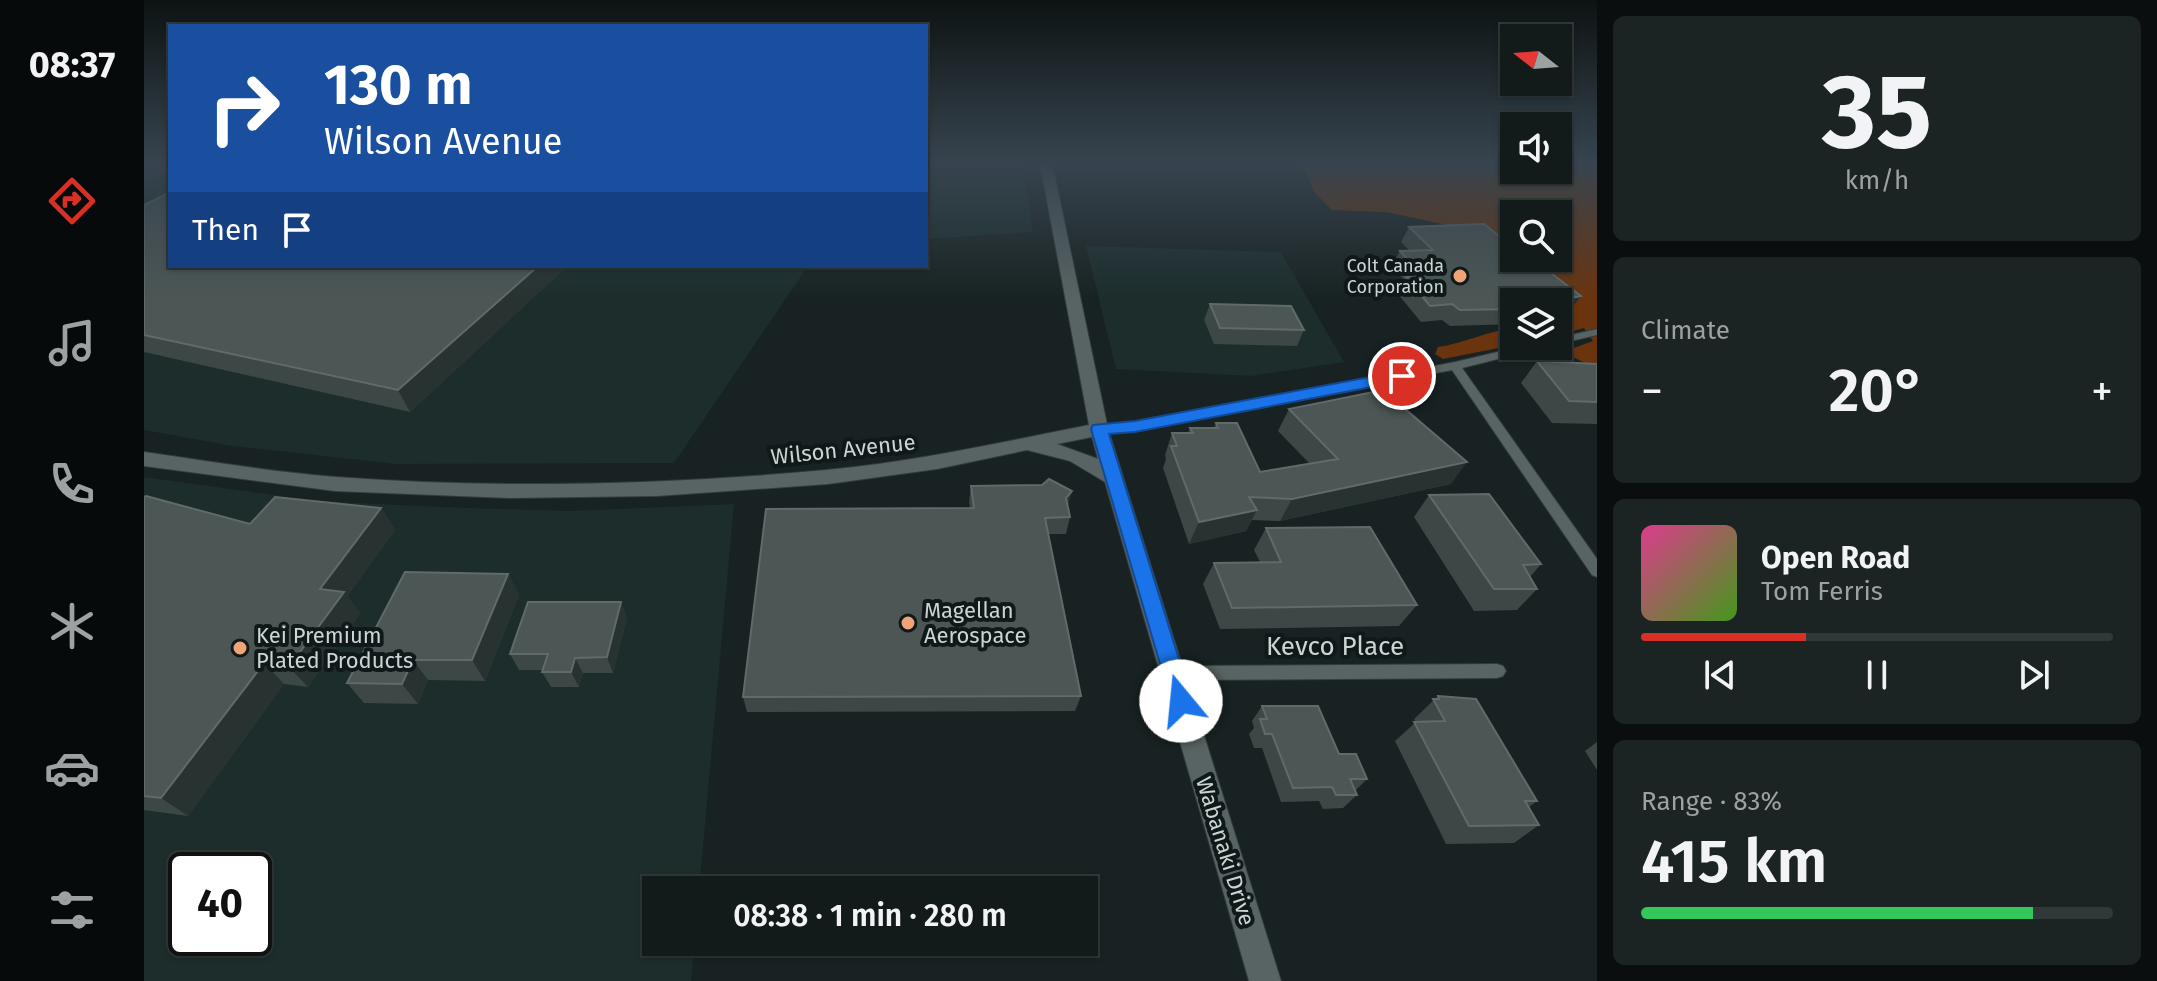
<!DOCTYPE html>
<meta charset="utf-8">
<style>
body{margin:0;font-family:"Fira Sans",sans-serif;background:#1b2323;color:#f1f3f6;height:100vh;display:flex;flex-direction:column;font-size:30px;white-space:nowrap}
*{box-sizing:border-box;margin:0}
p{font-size:26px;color:#9ca1a2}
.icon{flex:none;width:44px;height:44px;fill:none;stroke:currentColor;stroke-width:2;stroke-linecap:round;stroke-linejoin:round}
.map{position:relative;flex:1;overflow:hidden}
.drawer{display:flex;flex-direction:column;gap:16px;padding:16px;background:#0a0e0e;width:560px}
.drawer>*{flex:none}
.hud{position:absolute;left:24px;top:24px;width:760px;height:244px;border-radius:0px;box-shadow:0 2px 6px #0004,0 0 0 2px #313839;background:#1a4fa0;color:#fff;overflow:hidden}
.needle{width:52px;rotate:287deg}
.fabs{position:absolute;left:1356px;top:24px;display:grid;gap:16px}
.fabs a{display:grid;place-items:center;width:72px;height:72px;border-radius:0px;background:#121a1a;box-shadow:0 2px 6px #0004,0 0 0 2px #313839;font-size:40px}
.speed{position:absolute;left:24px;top:852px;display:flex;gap:16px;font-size:40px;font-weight:700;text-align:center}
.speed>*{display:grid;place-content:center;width:104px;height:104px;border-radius:50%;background:#121a1a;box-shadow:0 2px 6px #0004,0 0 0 2px #313839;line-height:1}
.speed .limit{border:4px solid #111;border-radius:12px;background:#fff;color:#111}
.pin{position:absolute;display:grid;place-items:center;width:68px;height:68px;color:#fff;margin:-34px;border:4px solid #fff;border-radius:50%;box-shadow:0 2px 8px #0007}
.me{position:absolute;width:88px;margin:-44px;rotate:343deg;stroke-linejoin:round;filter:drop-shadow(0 0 6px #0008)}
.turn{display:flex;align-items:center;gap:28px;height:168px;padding:0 24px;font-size:36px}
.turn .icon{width:104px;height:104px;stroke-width:2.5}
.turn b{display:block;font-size:56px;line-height:68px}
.then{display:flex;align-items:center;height:76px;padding:0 24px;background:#0003;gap:16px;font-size:30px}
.big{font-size:60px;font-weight:600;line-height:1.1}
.drawer .widget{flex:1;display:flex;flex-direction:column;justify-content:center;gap:12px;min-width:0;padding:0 28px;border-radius:12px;background:#1b2323}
.drawer .dial{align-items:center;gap:0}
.dial b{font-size:104px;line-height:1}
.song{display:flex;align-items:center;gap:24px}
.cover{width:96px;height:96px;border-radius:12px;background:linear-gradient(135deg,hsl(330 70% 55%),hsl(100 70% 35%))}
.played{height:8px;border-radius:4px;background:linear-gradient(90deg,#d93025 35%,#313839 35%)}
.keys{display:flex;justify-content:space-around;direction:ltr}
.heat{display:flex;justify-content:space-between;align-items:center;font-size:44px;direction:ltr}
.charge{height:12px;border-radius:6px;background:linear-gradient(90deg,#34c759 83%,#313839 0)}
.trip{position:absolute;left:498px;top:876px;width:456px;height:80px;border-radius:0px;background:#121a1a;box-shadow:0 2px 6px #0004,0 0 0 2px #313839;font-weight:600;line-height:80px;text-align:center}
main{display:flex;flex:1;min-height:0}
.dock{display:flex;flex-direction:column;width:144px;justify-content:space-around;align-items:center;background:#070a0a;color:#9ca1a2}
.dock .icon{width:56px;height:56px}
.dock .current{color:#d93025}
.dock b{font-size:36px;color:#f1f3f6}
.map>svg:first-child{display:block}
</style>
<main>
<nav class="dock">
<b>08:37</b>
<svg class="icon current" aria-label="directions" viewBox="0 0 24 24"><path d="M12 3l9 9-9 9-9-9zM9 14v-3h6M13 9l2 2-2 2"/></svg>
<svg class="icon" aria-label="music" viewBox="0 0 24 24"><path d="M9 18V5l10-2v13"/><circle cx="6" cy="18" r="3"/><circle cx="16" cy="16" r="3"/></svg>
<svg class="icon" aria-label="phone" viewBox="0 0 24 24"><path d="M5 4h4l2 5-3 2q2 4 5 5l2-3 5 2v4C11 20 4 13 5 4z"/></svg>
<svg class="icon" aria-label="climate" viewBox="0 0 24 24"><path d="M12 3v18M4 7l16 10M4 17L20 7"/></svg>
<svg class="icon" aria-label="car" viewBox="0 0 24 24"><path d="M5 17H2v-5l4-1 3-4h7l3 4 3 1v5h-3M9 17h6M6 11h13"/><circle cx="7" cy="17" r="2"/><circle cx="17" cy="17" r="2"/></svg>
<svg class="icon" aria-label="filters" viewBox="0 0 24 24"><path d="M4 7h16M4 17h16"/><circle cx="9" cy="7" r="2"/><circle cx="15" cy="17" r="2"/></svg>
</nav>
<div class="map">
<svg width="1453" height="981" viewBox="0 0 1453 981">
<rect width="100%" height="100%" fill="#182222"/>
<!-- built -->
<g fill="#1c2d2c" fill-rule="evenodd">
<path d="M0 163H26V266H664L530 463 252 464 89 446 0 430Z"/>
<path d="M782 163H879L889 232 782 239Z"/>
<path d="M942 246 1137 252 1200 362 1107 376 972 369Z"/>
<path d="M0 477 173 501 297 507 425 511 590 504 555 890H512V942H551L547 981H0ZM42 870H110V938H42Z"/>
</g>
<!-- green -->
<g fill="#6a340f" fill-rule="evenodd">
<path d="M1158 163H1370V170H1414V163H1453V369L1419 352 1449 341 1440 328 1414 335V318L1430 312 1336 232 1242 212 1188 210 1170 192ZM1370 214H1414V258H1370Z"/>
<path d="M1370 328V345L1299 359 1291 354 1294 347C1321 343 1343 331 1370 328Z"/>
</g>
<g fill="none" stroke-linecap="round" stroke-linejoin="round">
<defs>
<g id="street">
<path d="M1453 329V335L1414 344V338Z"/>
<path d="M1379 346H1400L1398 348 1318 368 1453 559V577L1448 575 1308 370 991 431 955 433 949 429 955 425 991 423 1311 362Z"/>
<path d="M1353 664 1359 666 1362 671 1359 676 1353 678 1028 680 1022 678 1019 673 1022 668 1028 666Z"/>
</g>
<path id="secondary" d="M896 163H908L964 429 1137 981H1105L961 482 926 461 883 450 793 469 684 484 513 496 365 498 191 491 0 466V452C64 461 128 472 192 477 355 489 520 485 682 470 771 462 858 442 945 425ZM948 437 954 459 913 444Z"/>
</defs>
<!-- street casing -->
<use href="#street" stroke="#343c3b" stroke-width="2"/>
<!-- secondary casing -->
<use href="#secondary" stroke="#343c3b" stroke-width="2"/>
<!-- street -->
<use href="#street" fill="#586463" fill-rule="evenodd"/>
<!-- secondary -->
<use href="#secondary" fill="#586463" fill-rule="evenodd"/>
</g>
<!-- wall -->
<g fill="#3c4746">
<path d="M0 205 420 269 266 412 0 352Z"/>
<path d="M1265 227 1426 311 1370 302V324L1306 326 1298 320 1277 322 1253 293 1260 280 1248 266 1256 251H1266L1257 242Z"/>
<path d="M1066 304 1160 330 1153 346 1070 344 1060 320Z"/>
<path d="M1393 361 1453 364V424L1408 423 1377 383Z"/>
<path d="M1145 409 1307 484 1136 521 1108 520 1102 531 1045 544 1019 468 1022 459 1021 455 1028 433H1044L1046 428H1070L1072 423 1116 472 1166 464 1134 431Z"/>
<path d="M827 486 924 506 926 517 922 534H904L937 696 931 711 603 712 599 697 826 508 825 502Z"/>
<path d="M1285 495 1397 564 1386 577 1393 589 1373 610 1330 611 1270 517Z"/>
<path d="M0 497 106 524 237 508 251 530 203 596 216 613 164 687 140 684 44 816 0 810Z"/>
<path d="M1122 528 1273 605 1255 626 1076 629 1059 584 1070 563 1116 562 1110 550Z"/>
<path d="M364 574 375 595 341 681 284 680 274 704 220 703 203 683Z"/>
<path d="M477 602 483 618 469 673H439L435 687H407L398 672 399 670H375L366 654Z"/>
<path d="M1294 696 1393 801 1385 807 1395 825 1370 843 1302 844 1251 741 1272 722 1270 719Z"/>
<path d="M1118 706 1195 754 1223 779 1211 791 1213 795 1199 808 1179 809 1175 801 1137 802 1118 748H1110L1105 734 1110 728 1108 721Z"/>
<path d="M1453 742V770L1441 751Z"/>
</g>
<!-- shaded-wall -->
<g fill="#273231">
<path d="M2 163H26V170L0 183V164Z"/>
<path d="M394 266H419L420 269 266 412 254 390Z"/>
<path d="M1437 296 1426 311 1414 314V302H1409Z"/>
<path d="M1323 462 1307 484 1136 521 1148 499Z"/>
<path d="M928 491 924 507 922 498Z"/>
<path d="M237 508 251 530 203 596 216 613 164 687 145 667 176 589Z"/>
<path d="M1113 510 1102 531 1045 544 1055 522Z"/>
<path d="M364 574 375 595 341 681 328 660Z"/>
<path d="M477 602 483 618 469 673 463 657Z"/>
<path d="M431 658 439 673 435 687 427 672Z"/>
<path d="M269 660 284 680 274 704 258 684Z"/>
<path d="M120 663 140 684 44 816 17 798Z"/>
</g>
<!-- building -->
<g fill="#4c5655" stroke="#606a69" stroke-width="2">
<path d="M26 192V266H394L254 390 0 335V205Z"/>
<path d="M1340 224 1370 248V258H1382L1399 271 1403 270 1437 296 1409 302H1370V309L1316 310 1308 304 1286 306 1262 277H1279L1256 251 1289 250 1265 227Z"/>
<path d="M1066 304 1147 306 1160 330 1076 328Z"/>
<path d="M1393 361 1453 364V402L1425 401Z"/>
<path d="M1239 390 1323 462 1148 499 1105 497 1113 510 1055 522 1027 446H1033L1028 433H1049L1046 428H1074L1072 423H1093L1116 472 1194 459 1145 409Z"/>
<path d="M905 479 928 491 922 498 926 517 901 518 937 696 599 697 622 509 830 508 827 486 898 485Z"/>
<path d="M1345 494 1397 564 1379 565 1393 589H1350L1285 495Z"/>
<path d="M2 496 106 524 131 497 237 508 176 589 200 592 145 667 120 663 17 798 0 796V497Z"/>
<path d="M1226 527 1273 605 1088 608 1070 563 1137 562 1122 528Z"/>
<path d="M261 572 364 574 328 660H269L258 684 203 683Z"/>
<path d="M384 602H477L463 657 431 658 427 672H398L404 654H366Z"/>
<path d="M1294 696 1332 699 1393 801H1381L1395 825 1325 826 1270 722 1301 721 1289 699H1295Z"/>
<path d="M1118 706H1174L1195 754H1212L1223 779H1206L1213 795H1192L1188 787 1149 788 1128 734H1121L1116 719H1123Z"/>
</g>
<!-- sky -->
<linearGradient id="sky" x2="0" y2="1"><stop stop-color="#0d1313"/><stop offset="0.54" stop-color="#37444f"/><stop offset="1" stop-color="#37444f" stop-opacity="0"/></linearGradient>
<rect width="1453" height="300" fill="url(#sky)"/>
<!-- route -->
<path fill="#1a73e8" stroke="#114b97" stroke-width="2" d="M1258 371 1266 376 1264 380 991 432 965 434 1048 701 1045 708 1037 711 1029 708 947 429 949 425 991 421Z"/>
<!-- markers -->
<g fill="#efa377" stroke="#0f1919" stroke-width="3">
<circle cx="1316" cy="276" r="8"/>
<circle cx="764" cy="623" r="8"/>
<circle cx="96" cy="648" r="8"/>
</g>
<g text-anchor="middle" stroke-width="8" stroke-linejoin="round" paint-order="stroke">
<!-- far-poi labels -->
<g font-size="18" fill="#cdd4d3" stroke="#0f1919" text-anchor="end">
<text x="1300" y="272">Colt Canada<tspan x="1300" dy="21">Corporation</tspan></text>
</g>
<!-- street labels -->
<g font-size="22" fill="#cdd4d3" stroke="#0f1919">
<text transform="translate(699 449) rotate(-6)" y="8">Wilson Avenue</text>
<text transform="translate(1082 851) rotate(73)" y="8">Wabanaki Drive</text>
</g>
<!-- poi labels -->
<g font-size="22" fill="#cdd4d3" stroke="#0f1919" text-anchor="start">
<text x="780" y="618">Magellan<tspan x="780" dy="25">Aerospace</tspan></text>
<text x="112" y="643">Kei Premium<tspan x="112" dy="25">Plated Products</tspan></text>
</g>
<!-- near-street labels -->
<g font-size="26" fill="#cdd4d3" stroke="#0f1919">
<text x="1191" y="655">Kevco Place</text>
</g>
</g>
</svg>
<div class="fabs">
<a><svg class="needle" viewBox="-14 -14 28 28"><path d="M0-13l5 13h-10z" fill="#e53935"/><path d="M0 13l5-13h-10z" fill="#9ca1a2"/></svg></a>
<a><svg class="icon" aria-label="sound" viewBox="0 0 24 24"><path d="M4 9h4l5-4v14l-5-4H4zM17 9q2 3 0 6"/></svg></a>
<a><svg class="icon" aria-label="search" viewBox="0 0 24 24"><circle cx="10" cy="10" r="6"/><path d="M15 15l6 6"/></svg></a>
<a><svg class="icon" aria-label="layers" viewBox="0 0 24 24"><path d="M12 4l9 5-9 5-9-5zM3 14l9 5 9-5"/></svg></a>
</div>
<div class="speed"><div class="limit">40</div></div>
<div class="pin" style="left:1258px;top:376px;background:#d93025"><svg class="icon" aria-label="arrive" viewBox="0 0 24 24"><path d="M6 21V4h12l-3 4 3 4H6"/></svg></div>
<svg class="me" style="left:1037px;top:701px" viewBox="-20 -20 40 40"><circle r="19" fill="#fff"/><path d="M0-13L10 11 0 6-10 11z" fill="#1a73e8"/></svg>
<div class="trip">08:38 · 1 min · 280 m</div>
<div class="hud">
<div class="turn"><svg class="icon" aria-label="right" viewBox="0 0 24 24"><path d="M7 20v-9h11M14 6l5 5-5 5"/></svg><div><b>130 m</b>Wilson Avenue</div></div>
<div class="then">Then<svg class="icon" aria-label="arrive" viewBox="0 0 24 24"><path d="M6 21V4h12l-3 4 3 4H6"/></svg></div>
</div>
</div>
<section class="drawer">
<div class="widget dial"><b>35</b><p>km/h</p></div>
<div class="widget"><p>Climate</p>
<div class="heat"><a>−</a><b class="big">20°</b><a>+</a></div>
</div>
<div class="widget">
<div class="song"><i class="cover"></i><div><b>Open Road</b><p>Tom Ferris</p></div></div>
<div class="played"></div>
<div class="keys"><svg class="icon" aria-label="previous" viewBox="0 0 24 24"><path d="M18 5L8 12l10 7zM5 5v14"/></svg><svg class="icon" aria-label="pause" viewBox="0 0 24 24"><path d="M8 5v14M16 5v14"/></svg><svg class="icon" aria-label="next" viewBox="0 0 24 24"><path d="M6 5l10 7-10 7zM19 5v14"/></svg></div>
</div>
<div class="widget"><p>Range · 83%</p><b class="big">415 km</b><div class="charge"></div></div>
</section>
</main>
